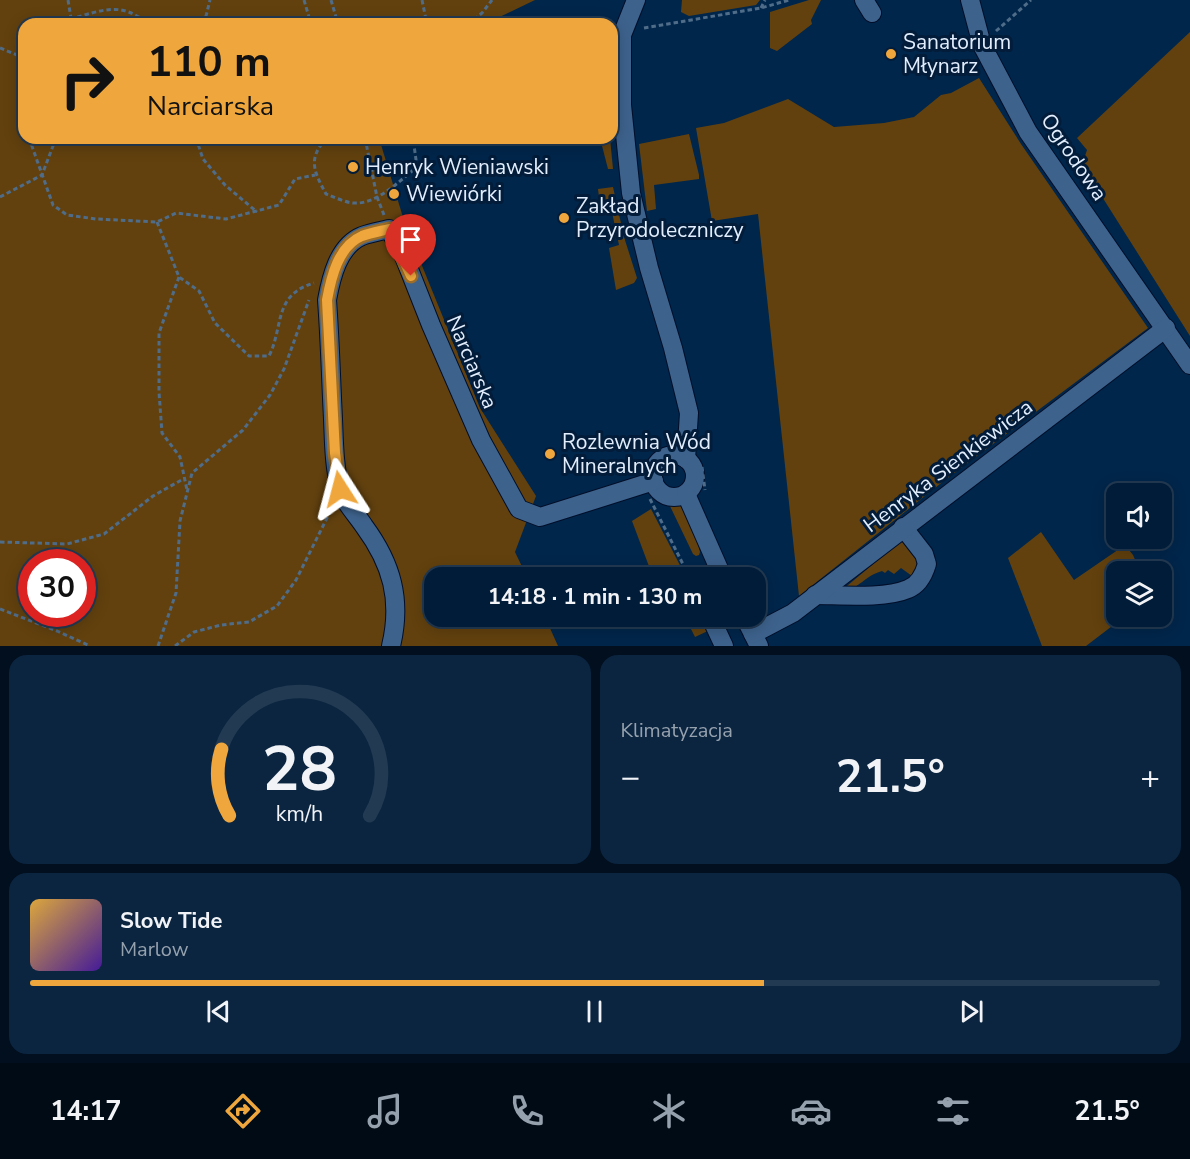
<!DOCTYPE html>
<html lang="pl">
<meta charset="utf-8">
<style>
body{margin:0;font-family:"Nunito Sans",sans-serif;background:#0b2540;color:#f1f3f6;height:100vh;display:flex;flex-direction:column;font-size:22px;white-space:nowrap}
*{box-sizing:border-box;margin:0}
p{font-size:20px;color:#96a1ae}
.icon{flex:none;width:33px;height:33px;fill:none;stroke:currentColor;stroke-width:2;stroke-linecap:round;stroke-linejoin:round}
.map{position:relative;height:646px;overflow:hidden}
.sheet{display:flex;flex-direction:column;gap:9px;padding:9px;background:#010f1f;flex:1}
.sheet>*{flex:none}
.hud{position:absolute;left:18px;top:18px;width:600px;height:126px;border-radius:18px;box-shadow:0 3px 15px #0003,0 0 0 2px #233a53;background:#efa73d;color:#111;overflow:hidden}
.fabs{position:absolute;left:1106px;top:483px;display:grid;gap:12px}
.fabs a{display:grid;place-items:center;width:66px;height:66px;border-radius:12px;background:#011c38;box-shadow:0 3px 15px #0003,0 0 0 2px #233a53;font-size:30px}
.speed{position:absolute;left:18px;top:549px;display:flex;gap:12px;font-size:30px;font-weight:700;text-align:center}
.speed>*{display:grid;place-content:center;width:78px;height:78px;border-radius:50%;background:#011c38;box-shadow:0 3px 15px #0003,0 0 0 2px #233a53;line-height:1}
.speed .limit{border:9px solid #d22;background:#fff;color:#111}
.pin{position:absolute;display:grid;place-items:center;width:51px;height:51px;color:#fff;margin:-62px -26px;border-radius:50% 50% 50% 0;rotate:-45deg;box-shadow:0 0 6px #0007}
.pin .icon{rotate:45deg}
.me{position:absolute;width:66px;margin:-33px;rotate:351deg;stroke-linejoin:round;filter:drop-shadow(0 0 4px #0008)}
.turn{display:flex;align-items:center;gap:21px;height:126px;padding:0 30px;font-size:27px}
.turn .icon{width:78px;height:78px;stroke-width:2.5}
.turn b{display:block;font-size:42px;line-height:51px}
.big{font-size:45px;font-weight:700;line-height:1.1}
.sheet .widget{flex:1;display:flex;flex-direction:column;justify-content:center;gap:9px;min-width:0;padding:0 21px;border-radius:18px;background:#0b2540}
.sheet .dial{align-items:center;gap:0}
.dial svg{height:156px;overflow:visible;fill:none;stroke:#233a53;stroke-width:7;stroke-linecap:round;text-anchor:middle}
.dial text{fill:#f1f3f6;stroke:none}
.song{display:flex;align-items:center;gap:18px}
.cover{width:72px;height:72px;border-radius:9px;background:linear-gradient(135deg,hsl(40 70% 55%),hsl(260 70% 35%))}
.played{height:6px;border-radius:3px;background:linear-gradient(90deg,#efa73d 65%,#233a53 65%)}
.keys{display:flex;justify-content:space-around;direction:ltr}
.heat{display:flex;justify-content:space-between;align-items:center;font-size:33px;direction:ltr}
.sheet .tiles{flex:1;display:grid;gap:9px;grid-template-columns:1fr 1fr}
.widget:last-child{grid-column:span 2}
.trip{position:absolute;left:424px;top:567px;width:342px;height:60px;border-radius:18px;background:#011c38;box-shadow:0 3px 15px #0003,0 0 0 2px #233a53;font-weight:700;line-height:60px;text-align:center}
.dock{display:flex;height:96px;justify-content:space-around;align-items:center;background:#000b16;color:#96a1ae}
.dock .icon{width:42px;height:42px}
.dock .active{color:#efa73d}
.dock b{font-size:27px;color:#f1f3f6}
.map>svg:first-child{display:block}
</style>
<div class="map">
<svg width="1190" height="646" viewBox="0 0 1190 646">
<rect width="100%" height="100%" fill="#01264b"/>
<!-- green -->
<g fill="#62410e" fill-rule="evenodd">
<path d="M0 0H535L485 24H24V138H379L405 224 480 408 536 496 515 552 527 577 435 578V616L545 617 558 646H0ZM32 562H82V614H32Z"/>
<path d="M682 0H760L756 5 689 16 681 12Z"/>
<path d="M809 0H821L811 20 812 24 777 51 770 48V12Z"/>
<path d="M1190 32V336L1082 165 1087 150 1077 138Z"/>
<path d="M979 78 1021 144 1148 328 945 480 799 596 758 214 712 221 696 128 724 123 788 99 834 127 884 123 914 117 941 95 951 93Z"/>
<path d="M689 134 699 175V179L654 185 656 209 647 211 639 144Z"/>
<path d="M600 138H610L613 169H608Z"/>
<path d="M613 187 624 237 637 278 634 283 616 290 609 248 619 245 610 203 600 205 598 189Z"/>
<path d="M671 503C695 506 695 532 700 552L699 555 696 556 693 554 669 504Z"/>
<path d="M651 509 686 577H653L632 521Z"/>
<path d="M1041 532 1074 580 1125 545 1133 555 1140 571 1116 572V616L1124 617 1086 646H1042L1008 558Z"/>
<path d="M903 539C912 552 923 561 912 576L901 568 894 574 888 570 885 573 882 571C862 577 862 588 841 591Z"/>
<path d="M646 617H684L651 628Z"/>
<path d="M685 617H706L712 629 695 637Z"/>
</g>
<g fill="none" stroke-linecap="round" stroke-linejoin="round">
<defs>
<g id="minor">
<path d="M636 0 622 35V105L631 193 649 268 673 348 689 413 686 459"/>
<path d="M864 0 872 13"/>
<path d="M970 0 982 45 1028 132 1190 365"/>
<circle cx="674" cy="476" r="21"/>
<path d="M686 494 723 578"/>
<path d="M815 595C840 595 885 599 908 589 919 585 924 574 927 564L924 554 903 527"/>
<path d="M710 616 724 646"/>
<path d="M744 616 759 646"/>
<path d="M753 634 793 613 1166 328"/>
<path d="M391 646C402 600 392 564 364 526 356 514 344 502 340 488 334 466 334 442 333 419 331 380 330 340 327 300 331 278 338 246 362 236 370 233 381 231 389 229L403 254 431 325 481 440 519 509 540 517 654 481"/>
</g>
</defs>
<!-- minor casing -->
<use href="#minor" stroke="#000e29" stroke-width="20"/>
<!-- path -->
<g stroke="#4f6c89" stroke-width="3" stroke-dasharray="4.5 3" stroke-linecap="butt">
<path d="M68 0 72 24"/>
<path d="M304 0 311 24"/>
<path d="M331 0 338 24"/>
<path d="M422 0 427 24"/>
<path d="M761 8 765 0"/>
<path d="M70 19C102 11 120 0 148 24"/>
<path d="M204 24 210 0"/>
<path d="M468 24 482 13 492 0"/>
<path d="M644 28 761 8 789 0"/>
<path d="M996 31 1031 0"/>
<path d="M0 48 17 55 24 104"/>
<path d="M17 55 24 53"/>
<path d="M29 138 53 205 67 215 96 219 157 222 176 213 226 219 279 205 295 179 315 175"/>
<path d="M196 138 203 159 225 185 257 212"/>
<path d="M327 138C307 158 314 172 326 194 334 197 344 202 353 203 377 205 400 180 417 167L413 138"/>
<path d="M365 138 377 197 384 215"/>
<path d="M0 197 42 175 56 138"/>
<path d="M157 222 179 277 199 291 215 323 249 356H269C284 326 273 295 314 283"/>
<path d="M179 277 159 333V392L162 433 180 457 187 490"/>
<path d="M645 464 670 448"/>
<path d="M702 467 705 490"/>
<path d="M650 499 690 578"/>
<path d="M0 542 67 544 104 534 153 496 185 478"/>
<path d="M0 609 57 631 90 646"/>
<path d="M158 646 176 593 180 521 192 473 243 430 270 395 284 369 309 300"/>
<path d="M175 646 194 632 221 625 249 622 277 606 296 580 331 510"/>
</g>
<!-- minor -->
<use href="#minor" stroke="#3d628c" stroke-width="18"/>
</g>
<g fill="none" stroke-linecap="round" stroke-linejoin="round">
<defs>
<path id="route" d="M340 489 335 453 327 300C331 278 338 246 362 236 370 233 381 231 389 229L411 276"/>
</defs>
<!-- route casing -->
<use href="#route" stroke="#9b6d28" stroke-width="15"/>
<!-- route -->
<use href="#route" stroke="#efa73d" stroke-width="10"/>
</g>
<!-- markers -->
<g fill="#efa73d" stroke="#021c39" stroke-width="2">
<circle cx="891" cy="54" r="6"/>
<circle cx="353" cy="167" r="6"/>
<circle cx="394" cy="194" r="6"/>
<circle cx="564" cy="218" r="6"/>
<circle cx="550" cy="454" r="6"/>
</g>
<g text-anchor="middle" stroke-width="6" stroke-linejoin="round" paint-order="stroke">
<!-- poi labels -->
<g font-size="21" fill="#e2eefd" stroke="#021c39" text-anchor="start">
<text x="903" y="49">Sanatorium<tspan x="903" dy="24">Młynarz</tspan></text>
<text x="365" y="174">Henryk Wieniawski</text>
<text x="406" y="201">Wiewiórki</text>
<text x="576" y="213">Zakład<tspan x="576" dy="24">Przyrodoleczniczy</tspan></text>
<text x="562" y="449">Rozlewnia Wód<tspan x="562" dy="24">Mineralnych</tspan></text>
</g>
<!-- street labels -->
<g font-size="21" fill="#e2eefd" stroke="#021c39">
<text transform="translate(1074 157) rotate(56)" y="7">Ogrodowa</text>
<text transform="translate(472 362) rotate(67)" y="7">Narciarska</text>
<text transform="translate(948 466) rotate(-37)" y="7">Henryka Sienkiewicza</text>
</g>
</g>
</svg>
<div class="fabs">
<a><svg class="icon" aria-label="sound" viewBox="0 0 24 24"><path d="M4 9h4l5-4v14l-5-4H4zM17 9q2 3 0 6"/></svg></a>
<a><svg class="icon" aria-label="layers" viewBox="0 0 24 24"><path d="M12 4l9 5-9 5-9-5zM3 14l9 5 9-5"/></svg></a>
</div>
<div class="speed"><div class="limit">30</div></div>
<div class="pin" style="left:411px;top:276px;background:#d93025"><svg class="icon" aria-label="arrive" viewBox="0 0 24 24"><path d="M6 21V4h12l-3 4 3 4H6"/></svg></div>
<svg class="me" style="left:340px;top:489px" viewBox="-20 -20 40 40"><path d="M0-17L14 15 0 8-14 15z" fill="#efa73d" stroke="#fff" stroke-width="4"/></svg>
<div class="trip">14:18 · 1 min · 130 m</div>
<div class="hud">
<div class="turn"><svg class="icon" aria-label="right" viewBox="0 0 24 24"><path d="M7 20v-9h11M14 6l5 5-5 5"/></svg><div><b>110 m</b>Narciarska</div></div>
</div>
</div>
<section class="sheet">
<div class="tiles">
<div class="widget dial"><svg viewBox="0 0 100 80">
<path d="M14 69A42 42 0 1 1 86 69"/>
<path d="M14 69A42 42 0 0 1 10 35" stroke="#efa73d"/>
<text x="50" y="56" font-size="32" font-weight="700">28</text>
<text x="50" y="72" font-size="11">km/h</text>
</svg></div>
<div class="widget"><p>Klimatyzacja</p>
<div class="heat"><a>−</a><b class="big">21.5°</b><a>+</a></div>
</div>
<div class="widget">
<div class="song"><i class="cover"></i><div><b>Slow Tide</b><p>Marlow</p></div></div>
<div class="played"></div>
<div class="keys"><svg class="icon" aria-label="previous" viewBox="0 0 24 24"><path d="M18 5L8 12l10 7zM5 5v14"/></svg><svg class="icon" aria-label="pause" viewBox="0 0 24 24"><path d="M8 5v14M16 5v14"/></svg><svg class="icon" aria-label="next" viewBox="0 0 24 24"><path d="M6 5l10 7-10 7zM19 5v14"/></svg></div>
</div>
</div>
</section>
<nav class="dock">
<b>14:17</b>
<svg class="icon active" aria-label="directions" viewBox="0 0 24 24"><path d="M12 3l9 9-9 9-9-9zM9 14v-3h6M13 9l2 2-2 2"/></svg>
<svg class="icon" aria-label="music" viewBox="0 0 24 24"><path d="M9 18V5l10-2v13"/><circle cx="6" cy="18" r="3"/><circle cx="16" cy="16" r="3"/></svg>
<svg class="icon" aria-label="phone" viewBox="0 0 24 24"><path d="M5 4h4l2 5-3 2q2 4 5 5l2-3 5 2v4C11 20 4 13 5 4z"/></svg>
<svg class="icon" aria-label="climate" viewBox="0 0 24 24"><path d="M12 3v18M4 7l16 10M4 17L20 7"/></svg>
<svg class="icon" aria-label="car" viewBox="0 0 24 24"><path d="M5 17H2v-5l4-1 3-4h7l3 4 3 1v5h-3M9 17h6M6 11h13"/><circle cx="7" cy="17" r="2"/><circle cx="17" cy="17" r="2"/></svg>
<svg class="icon" aria-label="filters" viewBox="0 0 24 24"><path d="M4 7h16M4 17h16"/><circle cx="9" cy="7" r="2"/><circle cx="15" cy="17" r="2"/></svg>
<b>21.5°</b>
</nav>
